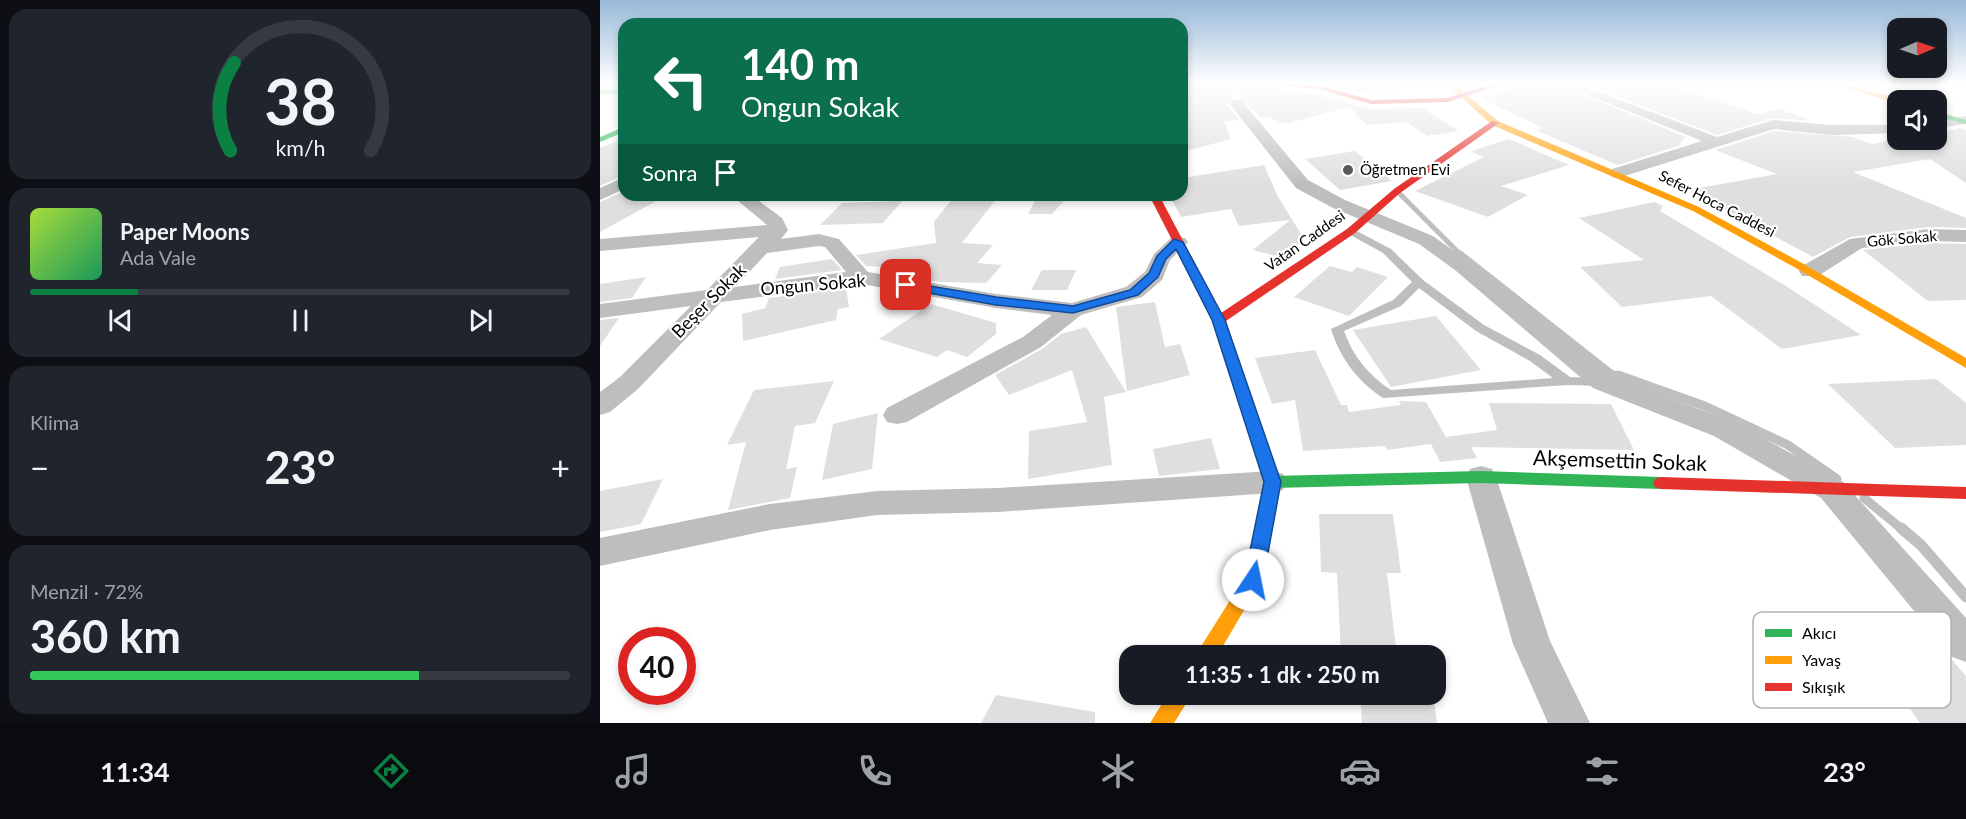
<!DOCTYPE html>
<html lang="tr">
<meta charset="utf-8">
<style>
body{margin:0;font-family:Lato,sans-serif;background:#20242c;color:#f1f3f6;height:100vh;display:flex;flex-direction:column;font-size:22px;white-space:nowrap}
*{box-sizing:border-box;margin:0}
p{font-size:20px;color:#9ea1a6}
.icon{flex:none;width:33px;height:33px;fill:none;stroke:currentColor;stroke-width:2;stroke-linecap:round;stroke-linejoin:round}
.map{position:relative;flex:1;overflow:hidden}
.drawer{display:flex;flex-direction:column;gap:9px;padding:9px;background:#0d0f14;width:600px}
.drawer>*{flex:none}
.hud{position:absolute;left:18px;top:18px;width:570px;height:183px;border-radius:18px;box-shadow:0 3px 9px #0003;background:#0b6e4f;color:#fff;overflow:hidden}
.needle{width:39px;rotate:88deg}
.tools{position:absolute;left:1287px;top:18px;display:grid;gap:12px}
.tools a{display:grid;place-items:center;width:60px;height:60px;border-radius:12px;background:#171b24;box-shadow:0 3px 9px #0003;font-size:30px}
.speed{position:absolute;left:18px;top:627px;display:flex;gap:12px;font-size:30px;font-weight:700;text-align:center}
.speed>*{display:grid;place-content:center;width:78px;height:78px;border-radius:50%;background:#171b24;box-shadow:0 3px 9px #0003;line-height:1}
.speed .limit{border:9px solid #d22;background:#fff;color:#111}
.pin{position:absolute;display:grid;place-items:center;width:51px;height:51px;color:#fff;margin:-26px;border-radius:12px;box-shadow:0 3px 9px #0006}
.me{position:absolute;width:66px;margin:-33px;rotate:11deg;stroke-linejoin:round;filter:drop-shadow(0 0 4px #0008)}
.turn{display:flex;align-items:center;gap:21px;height:126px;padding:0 24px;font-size:27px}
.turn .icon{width:78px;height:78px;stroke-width:2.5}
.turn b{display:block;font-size:42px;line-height:51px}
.then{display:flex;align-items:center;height:57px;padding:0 24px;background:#0003;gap:12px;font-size:22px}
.big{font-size:45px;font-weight:700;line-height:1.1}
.drawer .tile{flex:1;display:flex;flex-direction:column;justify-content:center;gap:9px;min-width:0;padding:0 21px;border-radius:18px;background:#20242c}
.drawer .dial{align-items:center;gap:0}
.dial svg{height:156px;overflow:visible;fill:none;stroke:#363941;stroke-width:7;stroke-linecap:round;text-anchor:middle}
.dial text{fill:#f1f3f6;stroke:none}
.song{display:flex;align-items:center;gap:18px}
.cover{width:72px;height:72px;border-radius:9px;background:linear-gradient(135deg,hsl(80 70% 55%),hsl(150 70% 35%))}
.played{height:6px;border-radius:3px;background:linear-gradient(90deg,#0b8043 20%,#363941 20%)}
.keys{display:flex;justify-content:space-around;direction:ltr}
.heat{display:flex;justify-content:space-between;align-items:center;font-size:33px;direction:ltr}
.charge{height:9px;border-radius:4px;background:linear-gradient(90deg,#34c759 72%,#363941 0)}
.trip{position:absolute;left:519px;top:645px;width:327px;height:60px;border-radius:18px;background:#171b24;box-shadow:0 3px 9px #0003;font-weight:700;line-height:60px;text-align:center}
.tab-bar{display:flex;height:96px;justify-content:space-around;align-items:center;background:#090b0e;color:#9ea1a6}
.tab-bar .icon{width:42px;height:42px}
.tab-bar .selected{color:#0b8043}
.tab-bar b{font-size:27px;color:#f1f3f6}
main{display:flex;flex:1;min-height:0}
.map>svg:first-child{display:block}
</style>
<main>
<section class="drawer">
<div class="tile dial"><svg viewBox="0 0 100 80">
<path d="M14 69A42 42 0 1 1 86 69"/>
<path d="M14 69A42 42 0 0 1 16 24" stroke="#0b8043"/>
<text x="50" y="56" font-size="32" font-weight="700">38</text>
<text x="50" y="72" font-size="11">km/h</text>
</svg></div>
<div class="tile">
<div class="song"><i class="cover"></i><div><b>Paper Moons</b><p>Ada Vale</p></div></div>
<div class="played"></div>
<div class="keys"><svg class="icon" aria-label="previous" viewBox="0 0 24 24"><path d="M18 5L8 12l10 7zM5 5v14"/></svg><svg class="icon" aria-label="pause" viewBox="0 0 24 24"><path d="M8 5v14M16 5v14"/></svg><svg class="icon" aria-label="next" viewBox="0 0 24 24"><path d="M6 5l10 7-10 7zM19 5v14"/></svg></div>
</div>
<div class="tile"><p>Klima</p>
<div class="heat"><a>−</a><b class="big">23°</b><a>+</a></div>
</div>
<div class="tile"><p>Menzil · 72%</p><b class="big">360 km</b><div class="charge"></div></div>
</section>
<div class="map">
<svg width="1366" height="723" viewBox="0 0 1366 723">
<rect width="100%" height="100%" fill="#fff"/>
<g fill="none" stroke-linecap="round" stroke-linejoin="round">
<!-- stream-far3 -->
<path stroke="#bfbfbf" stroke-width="5" d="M798 192 862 256"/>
<!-- stream-far2 -->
<path stroke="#bfbfbf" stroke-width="7" d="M860 254 1011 373 1022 377"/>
<!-- stream-far1 -->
<g stroke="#bfbfbf" stroke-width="9">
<path d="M1018 375 1105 406 1188 445 1237 479"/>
<path d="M1264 498 1303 530"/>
</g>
<!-- stream -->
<path stroke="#bfbfbf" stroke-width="11" d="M1301 528 1321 545 1366 597"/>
</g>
<!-- building -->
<g fill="#dfdfdf">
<path d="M582 84H673L683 91 717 94 770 109 822 108 859 131 827 136 806 122 767 125 748 107 685 124 669 117 661 118 629 88 633 98 627 104 639 120 624 121 631 139 582 152Z"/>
<path d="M734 84H783L798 93 772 95Z"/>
<path d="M910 84H959L1095 141 1085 138 1078 146 1018 165 935 130 943 128 881 98 907 90Z"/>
<path d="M984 84H1067L1157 114 1181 109 1212 121 1172 118 1117 135Z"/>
<path d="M1360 128 1366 130V183L1330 159 1253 172 1366 218V228L1328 227 1250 237 1213 257 1088 190 1177 174 1115 150 1174 131 1253 137 1272 144 1298 139 1336 140V133Z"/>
<path d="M24 138V175L0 186V148Z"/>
<path d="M909 139 969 165 901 186 928 195 888 217 815 191 884 157 872 152 874 150Z"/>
<path d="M755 151 792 181 740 190 705 159Z"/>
<path d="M664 165 677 195 704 239 683 258 653 250 690 220 639 226 631 209 581 217 569 195H582V178Z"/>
<path d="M24 191V195H67L0 232V202Z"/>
<path d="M438 195H469L452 214H428Z"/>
<path d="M353 198H397L362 243 393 245 377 263 402 265 386 283 342 282 303 276 309 268 266 266 256 255 336 243 334 222Z"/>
<path d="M302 201 283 223 220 225 242 203Z"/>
<path d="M1054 202 1063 206 1060 211 1186 286 1261 335 1182 349 1111 296 1022 307 980 267 1044 260 979 218Z"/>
<path d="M1328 243 1366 244V300L1328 301 1263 250Z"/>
<path d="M232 259 242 270 175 279 180 267Z"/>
<path d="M730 266 752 272 757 267 788 277 749 316 694 297Z"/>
<path d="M442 270H476L467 290H431Z"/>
<path d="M46 277 32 298 0 302V284Z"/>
<path d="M246 288 249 307 238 309 236 320 143 341 142 314 165 308 169 298Z"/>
<path d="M555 302 565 347 580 344 590 375 527 391 516 307Z"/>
<path d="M331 304 396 323V334L367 357 347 350 337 357 279 339Z"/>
<path d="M836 316 881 370 791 387 753 330Z"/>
<path d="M19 318 0 346V320Z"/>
<path d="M486 327 526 392 504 397 512 465 428 479 429 431 487 422 472 370 409 395 395 375 442 349 461 334Z"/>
<path d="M715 350 741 405H747L749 412 801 405 799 401 826 402 846 437 897 430 889 403 1011 404 1034 450 871 447 877 458 840 462 831 444 787 450 785 446 703 451 695 400 672 404 655 358Z"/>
<path d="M1336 379 1366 403V445L1295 448 1228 384Z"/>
<path d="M234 381 215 423 195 426 186 469 197 467 190 498 128 510 146 442 127 445 154 390Z"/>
<path d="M278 413 272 469 222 480 233 424Z"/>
<path d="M611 438 620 469 559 476 553 449Z"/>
<path d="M63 479 41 524 0 532V491Z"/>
<path d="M719 514H793L801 573H787L797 656H741L737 573 721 572Z"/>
<path d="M1333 638 1366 676V723H1320L1261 639Z"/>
<path d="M760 694H833L837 723H762Z"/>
<path d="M396 695 495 712V723H381Z"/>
</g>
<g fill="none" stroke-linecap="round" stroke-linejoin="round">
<!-- lane -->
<path fill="#bebebe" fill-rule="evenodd" d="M751 228 791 249 823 280 884 325 940 355 970 377 1002 378 1009 382 1002 386 967 385 783 398C757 381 740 358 731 329L793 300 812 282 783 253 747 233 746 231ZM819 288 876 331 930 361 953 378 791 390C768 375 753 356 744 331L801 306Z"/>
<!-- street -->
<g fill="#bebebe" fill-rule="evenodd">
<path d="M961 84H978L1117 137 1173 120 1232 125H1298V133L1232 135 1174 129 1018 178 1012 177 1010 173 1012 169 1102 141Z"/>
<path d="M636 99 641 100 708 180 745 200 833 236 869 262 1011 376 1134 422 1243 482 1366 618V662L1352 657 1221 498 1114 436 993 388 855 270 819 244 733 208 696 188 629 103Z"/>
<path d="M1366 116V124L1336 128V120Z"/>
<path d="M24 177V189L0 200V188Z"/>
<path d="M131 195H151L182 218 188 230 181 239 219 234 239 239 268 272 396 294 472 303 526 287 545 272 554 254 571 238H585L588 242 570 260 562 280 542 297 481 315 441 347 307 422 297 424 287 422 283 415 287 408 423 337 452 315 396 308 261 284 121 302 38 389 10 412 0 415V392L20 377 91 306 0 318V304L107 290 159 237 0 251V239L167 225ZM219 246 225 247 246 272 135 287 167 253Z"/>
<path d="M1328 229 1366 230V242L1328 241 1262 248 1218 276H1202L1199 271 1202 266 1250 239Z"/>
<path d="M881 466 892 469 896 477 950 641 990 723H948L913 644 866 477 870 469Z"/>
<path d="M672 471 683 474 687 482 683 490 672 493 398 512 277 515 170 530 0 566V538L170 504 277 491 398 488Z"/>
</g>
<!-- fast -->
<g fill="#30b455" fill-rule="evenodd">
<path d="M24 89V93L0 94V90Z"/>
<path d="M1336 111 1366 120V124L1336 116Z"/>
<path d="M24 127V132L0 142V137Z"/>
<path d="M881 471 1061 477 1067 479 1069 483 1067 487 1061 489 881 483 672 488 666 486 664 482 666 478 672 476Z"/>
</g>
<!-- slow -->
<g fill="#ff9f0a" fill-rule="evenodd">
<path d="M847 84H854L898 121 1099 207 1202 263 1366 358V368L1194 267 1093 211 892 125Z"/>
<path d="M1235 84H1245L1301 100 1295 103Z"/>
<path d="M666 459 672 461 680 482 662 580 617 656H595L644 578 664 482 658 465 660 461Z"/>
<path d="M568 694H592L574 723H550Z"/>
</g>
<!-- jam -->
<g fill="#e5322d" fill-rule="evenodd">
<path d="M680 84 718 85 771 100 847 98 893 84H903L848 102 771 104 718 89 683 86Z"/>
<path d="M892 121 899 123 800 193 755 233 626 321 674 465 672 469H660L613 320 549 195H559L621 313 747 229 794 189Z"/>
<path d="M1061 477 1366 487V499L1061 489 1055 487 1053 483 1055 479Z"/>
</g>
</g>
<!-- sky -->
<linearGradient id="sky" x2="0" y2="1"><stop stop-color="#97b8d8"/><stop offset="0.45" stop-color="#fff"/><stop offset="1" stop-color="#fff" stop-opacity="0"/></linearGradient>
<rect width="1366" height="185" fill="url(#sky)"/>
<!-- route -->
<path fill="#1a73e8" stroke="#114b97" stroke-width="1.5" d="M574 239 583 242 625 320 681 482 663 580 660 585 653 588 647 585 644 580 664 482 612 320 576 249 566 259 558 277 538 295 473 313 396 305 306 289 300 285 306 282 396 297 473 306 530 290 549 273 557 256Z"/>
<!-- markers -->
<circle fill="#595959" stroke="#fff" stroke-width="2" cx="748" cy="170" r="6"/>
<g text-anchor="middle" stroke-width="4.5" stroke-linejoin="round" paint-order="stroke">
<!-- far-poi labels -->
<g font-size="15" fill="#000" stroke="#fff" text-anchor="start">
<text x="760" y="175">Öğretmen Evi</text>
</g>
<!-- far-street labels -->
<g font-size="15" fill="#000" stroke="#fff">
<text transform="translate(1117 204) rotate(27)" y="5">Sefer Hoca Caddesi</text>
<text transform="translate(1302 239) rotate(-5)" y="5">Gök Sokak</text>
<text transform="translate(705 241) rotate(-35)" y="5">Vatan Caddesi</text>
</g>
<!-- street labels -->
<g font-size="18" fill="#000" stroke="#fff">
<text transform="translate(213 285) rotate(-5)" y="6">Ongun Sokak</text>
<text transform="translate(109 301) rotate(-45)" y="6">Beşer Sokak</text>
</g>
<!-- near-street labels -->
<g font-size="21" fill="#000" stroke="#fff">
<text transform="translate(1020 461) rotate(2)" y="7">Akşemsettin Sokak</text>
</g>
</g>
<!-- legend -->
<rect x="1153" y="612" width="198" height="96" rx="9" fill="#fff" stroke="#b2b2b2" stroke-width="1.5"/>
<rect x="1165" y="629" width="27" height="8" fill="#30b455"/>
<rect x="1165" y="656" width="27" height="8" fill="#ff9f0a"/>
<rect x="1165" y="683" width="27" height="8" fill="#e5322d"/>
<g font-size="16" fill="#000">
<text x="1202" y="639">Akıcı</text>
<text x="1202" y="666">Yavaş</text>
<text x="1202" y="693">Sıkışık</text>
</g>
</svg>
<div class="tools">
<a><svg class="needle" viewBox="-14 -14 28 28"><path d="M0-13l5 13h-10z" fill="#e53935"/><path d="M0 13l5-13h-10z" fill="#9ea1a6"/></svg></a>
<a><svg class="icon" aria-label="sound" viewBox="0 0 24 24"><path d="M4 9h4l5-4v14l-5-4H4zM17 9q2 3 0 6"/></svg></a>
</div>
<div class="speed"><div class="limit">40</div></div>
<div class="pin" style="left:306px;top:285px;background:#d93025"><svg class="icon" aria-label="arrive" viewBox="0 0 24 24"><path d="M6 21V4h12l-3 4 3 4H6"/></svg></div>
<svg class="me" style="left:653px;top:580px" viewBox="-20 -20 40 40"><circle r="19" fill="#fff"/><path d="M0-13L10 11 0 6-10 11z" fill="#1a73e8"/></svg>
<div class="trip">11:35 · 1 dk · 250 m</div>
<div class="hud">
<div class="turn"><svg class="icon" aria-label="left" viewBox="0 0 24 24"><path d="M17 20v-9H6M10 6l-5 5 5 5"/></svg><div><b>140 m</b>Ongun Sokak</div></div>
<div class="then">Sonra<svg class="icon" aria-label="arrive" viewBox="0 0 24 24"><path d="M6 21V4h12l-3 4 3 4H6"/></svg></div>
</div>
</div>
</main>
<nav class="tab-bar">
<b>11:34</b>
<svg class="icon selected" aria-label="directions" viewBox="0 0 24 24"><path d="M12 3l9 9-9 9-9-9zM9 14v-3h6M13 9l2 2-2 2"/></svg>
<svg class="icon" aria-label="music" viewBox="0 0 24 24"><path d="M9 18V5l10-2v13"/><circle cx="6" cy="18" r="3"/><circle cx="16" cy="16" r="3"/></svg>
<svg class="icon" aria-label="phone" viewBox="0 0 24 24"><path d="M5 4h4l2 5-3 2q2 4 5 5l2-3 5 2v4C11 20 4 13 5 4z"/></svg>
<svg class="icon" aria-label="climate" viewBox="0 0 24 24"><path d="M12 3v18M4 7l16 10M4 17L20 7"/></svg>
<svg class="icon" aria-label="car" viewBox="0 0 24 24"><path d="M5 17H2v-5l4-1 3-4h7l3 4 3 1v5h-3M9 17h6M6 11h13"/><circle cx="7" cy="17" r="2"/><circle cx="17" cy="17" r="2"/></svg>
<svg class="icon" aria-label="filters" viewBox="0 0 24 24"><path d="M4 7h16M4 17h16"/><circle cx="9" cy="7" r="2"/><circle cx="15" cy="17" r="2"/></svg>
<b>23°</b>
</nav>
